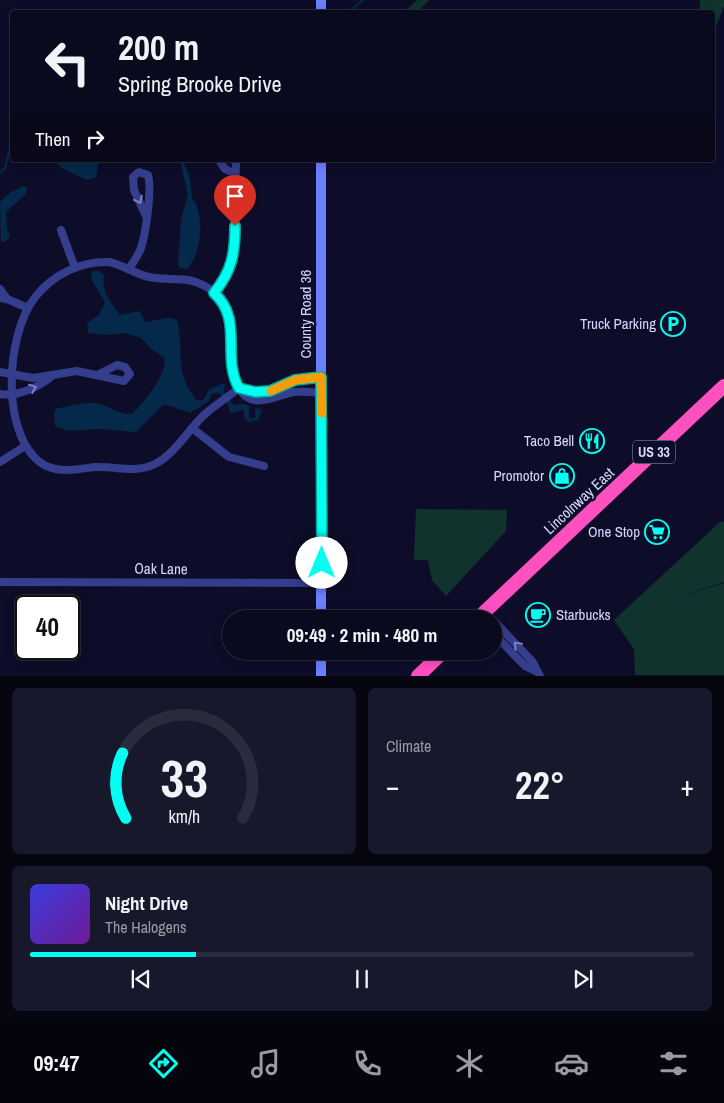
<!DOCTYPE html>
<meta charset="utf-8">
<style>
body{margin:0;font-family:"Archivo Narrow",sans-serif;background:#18182c;color:#f1f3f6;height:100vh;display:flex;flex-direction:column;font-size:19px;white-space:nowrap}
*{box-sizing:border-box;margin:0}
p{font-size:16px;color:#999aa4}
.icon{flex:none;width:28px;height:28px;fill:none;stroke:currentColor;stroke-width:2;stroke-linecap:round;stroke-linejoin:round}
.map{position:relative;height:676px;overflow:hidden}
.panel{display:flex;flex-direction:column;gap:12px;padding:12px;background:#060611;flex:1}
.panel>*{flex:none}
.top-card{position:absolute;left:10px;top:10px;width:705px;height:152px;border-radius:5px;box-shadow:0 2px 12px #0003,0 0 0 1px #2a2b3d;background:#0a0a1f;color:#f1f3f6;overflow:hidden}
.speed{position:absolute;left:15px;top:595px;display:flex;gap:10px;font-size:25px;font-weight:700;text-align:center}
.speed>*{display:grid;place-content:center;width:65px;height:65px;border-radius:50%;background:#0a0a1f;box-shadow:0 2px 12px #0003,0 0 0 1px #2a2b3d;line-height:1}
.speed .limit{border:2px solid #111;border-radius:8px;background:#fff;color:#111}
.pin{position:absolute;display:grid;place-items:center;width:42px;height:42px;color:#fff;margin:-51px -21px;border-radius:50% 50% 50% 0;rotate:-45deg;box-shadow:0 0 5px #0007}
.pin .icon{rotate:45deg}
.me{position:absolute;width:55px;margin:-28px;rotate:0deg;stroke-linejoin:round;filter:drop-shadow(0 0 4px #0008)}
.turn{display:flex;align-items:center;gap:18px;height:105px;padding:0 25px;font-size:22px}
.turn .icon{width:65px;height:65px;stroke-width:2.5}
.turn b{display:block;font-size:35px;line-height:42px}
.then{display:flex;align-items:center;height:48px;padding:0 25px;background:#0003;gap:10px;font-size:19px}
.big{font-size:38px;font-weight:800;line-height:1.1}
.panel .tile{flex:1;display:flex;flex-direction:column;justify-content:center;gap:8px;min-width:0;padding:0 18px;border-radius:8px;background:#18182c}
.panel .dial{align-items:center;gap:0}
.dial svg{height:130px;overflow:visible;fill:none;stroke:#2a2b3d;stroke-width:7;stroke-linecap:round;text-anchor:middle}
.dial text{fill:#f1f3f6;stroke:none}
.song{display:flex;align-items:center;gap:15px}
.cover{width:60px;height:60px;border-radius:8px;background:linear-gradient(135deg,hsl(240 70% 55%),hsl(280 70% 35%))}
.played{height:5px;border-radius:2px;background:linear-gradient(90deg,#01fff2 25%,#2a2b3d 25%)}
.keys{display:flex;justify-content:space-around;direction:ltr}
.heat{display:flex;justify-content:space-between;align-items:center;font-size:28px;direction:ltr}
.panel .tiles{flex:1;display:grid;gap:12px;grid-template-columns:1fr 1fr}
.tile:last-child{grid-column:span 2}
.trip{position:absolute;left:222px;top:610px;width:280px;height:50px;border-radius:25px;background:#0a0a1f;box-shadow:0 2px 12px #0003,0 0 0 1px #2a2b3d;font-weight:800;line-height:50px;text-align:center}
.tab-bar{display:flex;height:80px;justify-content:space-around;align-items:center;background:#04040c;color:#999aa4}
.tab-bar .icon{width:35px;height:35px}
.tab-bar .current{color:#01fff2}
.tab-bar b{font-size:22px;color:#f1f3f6}
.map>svg:first-child{display:block}
</style>
<div class="map">
<svg width="724" height="676" viewBox="0 0 724 676">
<rect width="100%" height="100%" fill="#0e0d29"/>
<!-- green -->
<g fill="#10342d">
<path d="M417 0H429L417 12H404Z"/>
<path d="M700 0H724V6L713 35 712 12H700Z"/>
<path d="M416 509 507 510 506 531 446 596 432 580 428 560H414Z"/>
<path d="M720 522H724V582L674 598 724 583V675H635L634 649 614 620Z"/>
</g>
<!-- water -->
<g fill="#05294b">
<path d="M53 160H99L96 177 88 180 63 169Z"/>
<path d="M180 160H183L190 178 192 198C205 213 202 255 187 269L181 268 178 265 181 220 188 195Z"/>
<path d="M24 186 27 188 26 194 6 212 7 230 10 235 5 242H1L0 202 11 192Z"/>
<path d="M96 270 104 274C101 292 110 301 120 315L140 311 145 322 169 318 177 320C185 354 173 369 196 400H203L209 390 223 383 225 385 224 392 234 405 245 404 249 406V419L256 417 255 408 262 409 258 420 249 422 245 420 243 409 231 414 227 403 219 393 211 394 209 401 190 413 168 405H163L136 432 101 429 67 431 55 426 54 412 56 409C62 407 88 402 95 403 108 405 118 415 132 414 143 403 169 373 164 357L151 349 141 338 125 333 107 335 88 333 87 323 99 315 105 302 92 281 91 273Z"/>
</g>
<g fill="none" stroke-linecap="round" stroke-linejoin="round">
<!-- stream -->
<g stroke="#05294b" stroke-width="2">
<path d="M349 12 363 0"/>
<path d="M0 173 5 168 9 151 12 149"/>
</g>
<!-- street -->
<g stroke="#343e8d" stroke-width="8">
<path d="M219 160 225 169 235 174"/>
<path d="M61 230 75 268"/>
<path d="M109 262C123 265 135 274 149 277 162 280 175 278 188 280 212 284 229 304 232 328 234 349 227 368 239 388 226 399 211 407 200 419 186 434 173 455 155 464 134 474 116 466 95 467 78 469 63 473 46 466 0 442 4 335 36 296 54 274 81 261 109 262Z"/>
<path d="M129 269C133 262 138 256 141 248 146 233 152 189 148 175L139 172 133 177 134 190 146 216"/>
<path d="M0 289 7 299"/>
<path d="M214 293 227 277 234 260 236 160"/>
<path d="M0 298 7 299 28 308"/>
<path d="M0 372 33 378 77 371 124 381 130 374 125 367 117 365 99 374"/>
<path d="M239 388C251 411 275 396 293 392 302 391 312 392 322 393"/>
<path d="M239 388 255 392 271 391 295 380 321 377"/>
<path d="M0 394C18 397 39 387 52 376"/>
<path d="M192 428 229 457 264 466"/>
<path d="M0 462 22 448"/>
<path d="M0 582 321 583"/>
<path d="M494 621 532 661 540 676"/>
<path d="M494 634 525 666 536 671"/>
</g>
<!-- secondary -->
<g stroke="#6c7fff" stroke-width="10">
<path d="M321 12V0"/>
<path d="M321 160V619"/>
<path d="M321 676V651"/>
</g>
<!-- highway -->
<g stroke="#ff50bf" stroke-width="14">
<path d="M477 619 724 386"/>
<path d="M418 676 444 651"/>
</g>
</g>
<!-- one-way arrows -->
<defs><path id="oneway-chevron" d="M-2-3.5L2.5 0L-2 3.5" fill="none" stroke-width="1.6" stroke-linecap="round" stroke-linejoin="round" transform="scale(1.25)"/></defs>
<g stroke="#7c83c0">
<use href="#oneway-chevron" transform="translate(139 200) rotate(62)"/>
<use href="#oneway-chevron" transform="translate(33 388) rotate(-21)"/>
<use href="#oneway-chevron" transform="translate(517 645) rotate(-134)"/>
</g>
<g fill="none" stroke-linecap="round" stroke-linejoin="round">
<defs>
<path id="route" d="M235 226C235 253 232 271 214 293 244 320 221 357 239 388L255 392 270 391 295 380 321 377 322 563"/>
</defs>
<!-- route casing -->
<use href="#route" stroke="#01a69d" stroke-width="12"/>
<!-- route -->
<use href="#route" stroke="#01fff2" stroke-width="9"/>
<!-- slow -->
<path stroke="#f59e0b" stroke-width="9" d="M271 391 295 380 321 377 322 413"/>
</g>
<!-- icons -->
<defs>
<symbol id="parking-ring" viewBox="-11 -11 22 22"><circle r="9.5" fill="#0e0d29" stroke="#01fff2" stroke-width="1.5"/><path d="M-3.5-5.5H1a3.5 3.5 0 0 1 0 7H-1V5.5H-3.5ZM-1-3.4V-.6H.8a1.4 1.4 0 0 0 0-2.8Z" fill="#01fff2"/></symbol>
<symbol id="restaurant-ring" viewBox="-11 -11 22 22"><circle r="9.5" fill="#0e0d29" stroke="#01fff2" stroke-width="1.5"/><path d="M-5-6h1v4h1v-4h1v4h1v-4h1v5L-1.5 .5V6h-2V.5L-5-1ZM5-6V6H3V1.5H1.5Q1.5-4 5-6Z" fill="#01fff2"/></symbol>
<symbol id="shop-ring" viewBox="-11 -11 22 22"><circle r="9.5" fill="#0e0d29" stroke="#01fff2" stroke-width="1.5"/><path d="M-5-2.5h2.3a2.7 3.5 0 0 1 5.4 0H5L5.5 6h-11ZM-1.5-2.5h3a1.5 2.3 0 0 0-3 0Z" fill="#01fff2"/></symbol>
<symbol id="supermarket-ring" viewBox="-11 -11 22 22"><circle r="9.5" fill="#0e0d29" stroke="#01fff2" stroke-width="1.5"/><path d="M-6-5.5h2.5l.6 2H6L4.5 2H-2.5L-4.4-4H-6ZM-1.5 3.2a1.3 1.3 0 1 0 .1 0ZM3 3.2a1.3 1.3 0 1 0 .1 0Z" fill="#01fff2"/></symbol>
<symbol id="cafe-ring" viewBox="-11 -11 22 22"><circle r="9.5" fill="#0e0d29" stroke="#01fff2" stroke-width="1.5"/><path d="M-5.5-4.5H6V0H3Q3 3.5 0 3.5H-2.5Q-5.5 3.5-5.5 0ZM3-3.2v2h1.7v-2ZM-6 4.5H4V6H-6Z" fill="#01fff2"/></symbol>
</defs>
<g fill-rule="evenodd">
<use href="#parking-ring" x="659" y="310" width="28" height="28"/>
<use href="#restaurant-ring" x="578" y="427" width="28" height="28"/>
<use href="#shop-ring" x="548" y="462" width="28" height="28"/>
<use href="#supermarket-ring" x="643" y="518" width="28" height="28"/>
<use href="#cafe-ring" x="524" y="601" width="28" height="28"/>
</g>
<g text-anchor="middle" stroke-width="5" stroke-linejoin="round" paint-order="stroke">
<!-- shield labels -->
<rect fill="#0e0d29" stroke="#999abf" stroke-width="1" x="633" y="440.5" width="42" height="23" rx="4"/>
<g font-size="14" font-weight="bold" fill="#d5d7ff">
<text x="654" y="457">US 33</text>
</g>
<!-- street labels -->
<g font-size="15" fill="#d5d7ff" stroke="#0e0d29">
<text transform="translate(306 314) rotate(-90)" y="5">County Road 36</text>
<text transform="translate(579 501) rotate(-43)" y="5">Lincolnway East</text>
<text transform="translate(161 569) rotate(1)" y="5">Oak Lane</text>
</g>
<!-- poi labels -->
<g font-size="15" fill="#d5d7ff" stroke="#0e0d29" text-anchor="end">
<text x="656" y="329">Truck Parking</text>
<text x="574" y="446">Taco Bell</text>
<text x="544" y="481">Promotor</text>
<text x="640" y="537">One Stop</text>
<text x="556" y="620" text-anchor="start">Starbucks</text>
</g>
</g>
</svg>
<div class="speed"><div class="limit">40</div></div>
<div class="pin" style="left:235px;top:226px;background:#d93025"><svg class="icon" aria-label="arrive" viewBox="0 0 24 24"><path d="M6 21V4h12l-3 4 3 4H6"/></svg></div>
<svg class="me" style="left:322px;top:563px" viewBox="-20 -20 40 40"><circle r="19" fill="#fff"/><path d="M0-13L10 11 0 6-10 11z" fill="#01fff2"/></svg>
<div class="trip">09:49 · 2 min · 480 m</div>
<div class="top-card">
<div class="turn"><svg class="icon" aria-label="left" viewBox="0 0 24 24"><path d="M17 20v-9H6M10 6l-5 5 5 5"/></svg><div><b>200 m</b>Spring Brooke Drive</div></div>
<div class="then">Then<svg class="icon" aria-label="right" viewBox="0 0 24 24"><path d="M7 20v-9h11M14 6l5 5-5 5"/></svg></div>
</div>
</div>
<section class="panel">
<div class="tiles">
<div class="tile dial"><svg viewBox="0 0 100 80">
<path d="M14 69A42 42 0 1 1 86 69"/>
<path d="M14 69A42 42 0 0 1 12 29" stroke="#01fff2"/>
<text x="50" y="56" font-size="32" font-weight="700">33</text>
<text x="50" y="72" font-size="11">km/h</text>
</svg></div>
<div class="tile"><p>Climate</p>
<div class="heat"><a>−</a><b class="big">22°</b><a>+</a></div>
</div>
<div class="tile">
<div class="song"><i class="cover"></i><div><b>Night Drive</b><p>The Halogens</p></div></div>
<div class="played"></div>
<div class="keys"><svg class="icon" aria-label="previous" viewBox="0 0 24 24"><path d="M18 5L8 12l10 7zM5 5v14"/></svg><svg class="icon" aria-label="pause" viewBox="0 0 24 24"><path d="M8 5v14M16 5v14"/></svg><svg class="icon" aria-label="next" viewBox="0 0 24 24"><path d="M6 5l10 7-10 7zM19 5v14"/></svg></div>
</div>
</div>
</section>
<nav class="tab-bar">
<b>09:47</b>
<svg class="icon current" aria-label="directions" viewBox="0 0 24 24"><path d="M12 3l9 9-9 9-9-9zM9 14v-3h6M13 9l2 2-2 2"/></svg>
<svg class="icon" aria-label="music" viewBox="0 0 24 24"><path d="M9 18V5l10-2v13"/><circle cx="6" cy="18" r="3"/><circle cx="16" cy="16" r="3"/></svg>
<svg class="icon" aria-label="phone" viewBox="0 0 24 24"><path d="M5 4h4l2 5-3 2q2 4 5 5l2-3 5 2v4C11 20 4 13 5 4z"/></svg>
<svg class="icon" aria-label="climate" viewBox="0 0 24 24"><path d="M12 3v18M4 7l16 10M4 17L20 7"/></svg>
<svg class="icon" aria-label="car" viewBox="0 0 24 24"><path d="M5 17H2v-5l4-1 3-4h7l3 4 3 1v5h-3M9 17h6M6 11h13"/><circle cx="7" cy="17" r="2"/><circle cx="17" cy="17" r="2"/></svg>
<svg class="icon" aria-label="filters" viewBox="0 0 24 24"><path d="M4 7h16M4 17h16"/><circle cx="9" cy="7" r="2"/><circle cx="15" cy="17" r="2"/></svg>
</nav>
